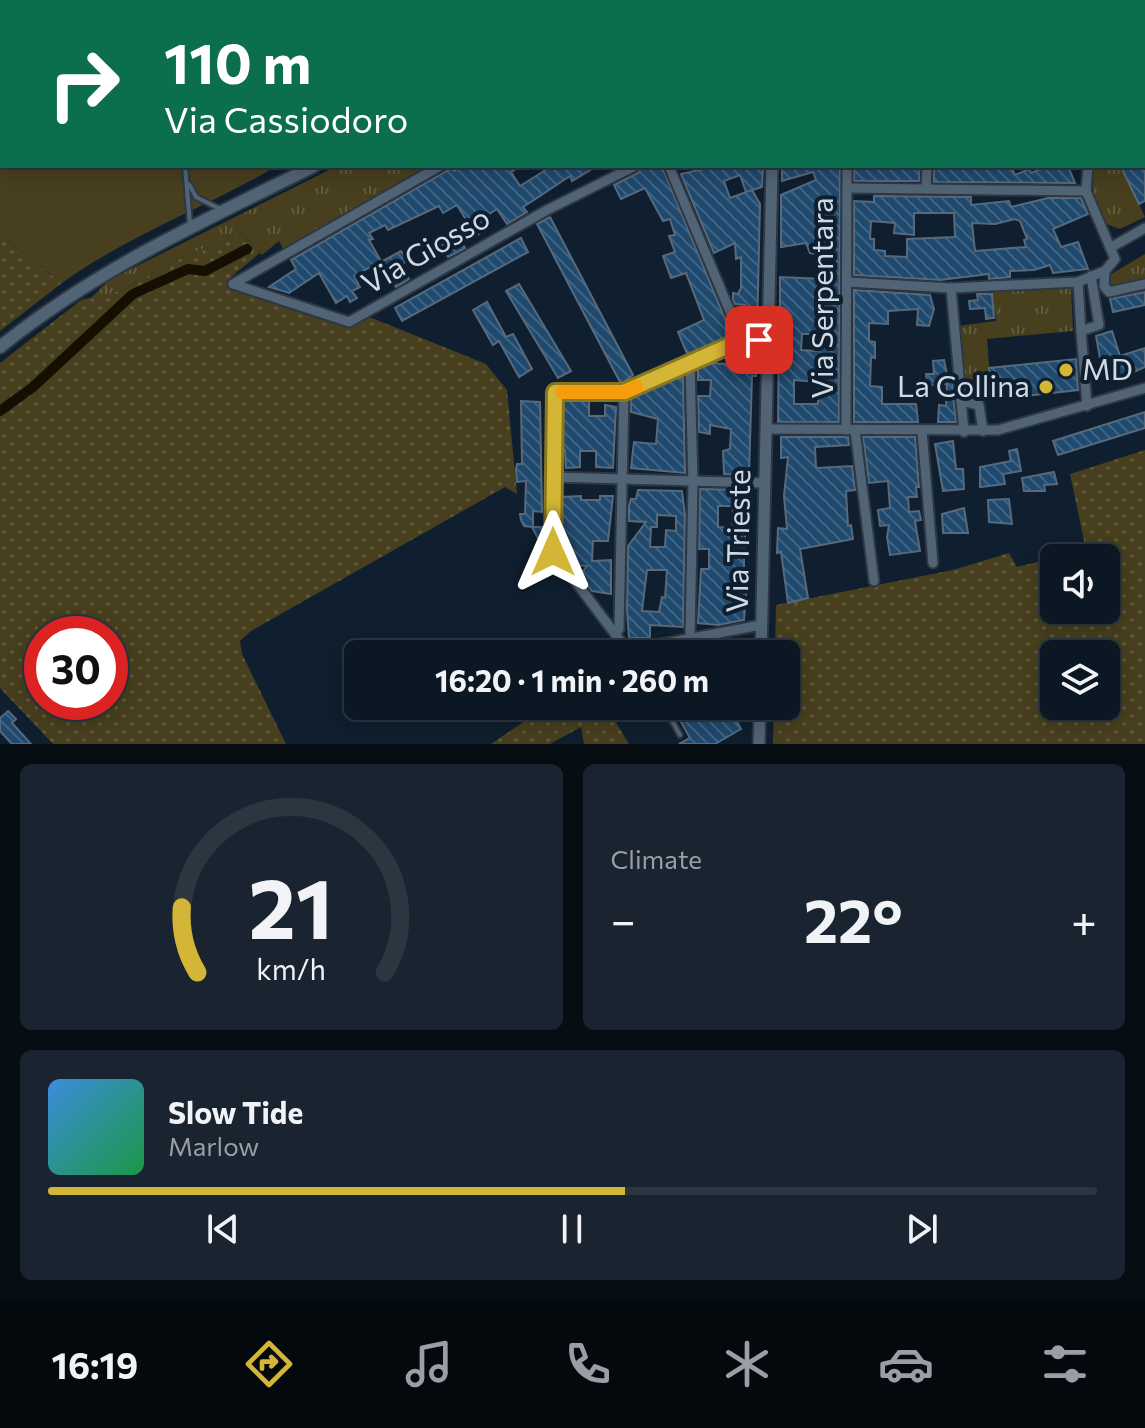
<!DOCTYPE html>
<meta charset="utf-8">
<style>
body{margin:0;font-family:Commissioner,sans-serif;background:#192430;color:#f1f3f6;height:100vh;display:flex;flex-direction:column;font-size:30px;white-space:nowrap}
*{box-sizing:border-box;margin:0}
p{font-size:26px;color:#9a9fa6}
.icon{flex:none;width:44px;height:44px;fill:none;stroke:currentColor;stroke-width:2;stroke-linecap:round;stroke-linejoin:round}
.map{position:relative;height:744px;overflow:hidden}
.side{display:flex;flex-direction:column;gap:20px;padding:20px;background:#060d13;flex:1}
.side>*{flex:none}
.hud{position:absolute;left:0px;top:0px;width:1146px;height:168px;box-shadow:0 4px 20px #0003,0 0 0 2px #2b3641;background:#0b6e4f;color:#fff;overflow:hidden}
.tools{position:absolute;left:1040px;top:544px;display:grid;gap:16px}
.tools a{display:grid;place-items:center;width:80px;height:80px;border-radius:12px;background:#0b1723;box-shadow:0 4px 20px #0003,0 0 0 2px #2b3641;font-size:40px}
.speed{position:absolute;left:24px;top:616px;display:flex;gap:16px;font-size:40px;font-weight:700;text-align:center}
.speed>*{display:grid;place-content:center;width:104px;height:104px;border-radius:50%;background:#0b1723;box-shadow:0 4px 20px #0003,0 0 0 2px #2b3641;line-height:1}
.speed .limit{border:12px solid #d22;background:#fff;color:#111}
.pin{position:absolute;display:grid;place-items:center;width:68px;height:68px;color:#fff;margin:-34px;border-radius:16px;box-shadow:0 4px 12px #0006}
.me{position:absolute;width:88px;margin:-44px;rotate:0deg;stroke-linejoin:round;filter:drop-shadow(0 0 6px #0008)}
.turn{display:flex;align-items:center;gap:28px;height:168px;padding:0 32px;font-size:36px}
.turn .icon{width:104px;height:104px;stroke-width:2.5}
.turn b{display:block;font-size:56px;line-height:68px}
.big{font-size:60px;font-weight:700;line-height:1.1}
.side .tile{flex:1;display:flex;flex-direction:column;justify-content:center;gap:12px;min-width:0;padding:0 28px;border-radius:12px;background:#192430}
.side .dial{align-items:center;gap:0}
.dial svg{height:208px;overflow:visible;fill:none;stroke:#2b3641;stroke-width:7;stroke-linecap:round;text-anchor:middle}
.dial text{fill:#f1f3f6;stroke:none}
.song{display:flex;align-items:center;gap:24px}
.cover{width:96px;height:96px;border-radius:12px;background:linear-gradient(135deg,hsl(210 70% 55%),hsl(140 70% 35%))}
.played{height:8px;border-radius:4px;background:linear-gradient(90deg,#d3b635 55%,#2b3641 55%)}
.keys{display:flex;justify-content:space-around;direction:ltr}
.heat{display:flex;justify-content:space-between;align-items:center;font-size:44px;direction:ltr}
.side .tiles{flex:1;display:grid;gap:20px;grid-template-columns:1fr 1fr}
.tile:last-child{grid-column:span 2}
.trip{position:absolute;left:344px;top:640px;width:456px;height:80px;border-radius:12px;background:#0b1723;box-shadow:0 4px 20px #0003,0 0 0 2px #2b3641;font-weight:700;line-height:80px;text-align:center}
.tab-bar{display:flex;height:128px;justify-content:space-around;align-items:center;background:#04090e;color:#9a9fa6}
.tab-bar .icon{width:56px;height:56px}
.tab-bar .on{color:#d3b635}
.tab-bar b{font-size:36px;color:#f1f3f6}
.map>svg:first-child{display:block}
</style>
<div class="map">
<svg width="1145" height="744" viewBox="0 0 1145 744">
<defs>
<pattern id="grass-dots" width="8" height="8" patternUnits="userSpaceOnUse" patternTransform="scale(2)"><rect width="8" height="8" fill="#473f1e"/><path d="M2 2h.1M6 6h.1" fill="none" stroke="#605a3f" stroke-width="1.8" stroke-linecap="round"/></pattern>
<pattern id="park-tufts" width="24" height="20" patternUnits="userSpaceOnUse" patternTransform="scale(2)"><rect width="24" height="20" fill="#473f1e"/><path d="M3 7l-1-3M5 7V3M7 7l1-3M15 17l-1-3M17 17v-4M19 17l1-3" fill="none" stroke="#605a3f"/></pattern>
<pattern id="building-back-hatch" width="6" height="6" patternUnits="userSpaceOnUse" patternTransform="scale(2)"><rect width="6" height="6" fill="#20496e"/><path d="M-1 5l2 2M0 0l6 6M5-1l2 2" fill="none" stroke="#3f6383"/></pattern>
</defs>
<rect width="100%" height="100%" fill="#0f1f2f"/>
<!-- grass -->
<g fill="url(#grass-dots)" fill-rule="evenodd">
<path d="M243 234 260 253 230 278V287L237 291 348 326 367 316 486 364 507 390 517 494 505 487 251 631 240 641 242 654 286 744H53L0 688V363L81 300 122 290 189 254ZM42 634H110V702H42Z"/>
<path d="M0 235 62 283 0 331Z"/>
<path d="M1145 450V744H773L774 706H786V654H775L776 605 953 570 1009 553 1017 567 1086 550 1070 474ZM1054 558H1106V610H1054ZM1054 654H1106V706H1054Z"/>
<path d="M547 706H606L629 744H584L581 727 550 744H491Z"/>
</g>
<!-- park -->
<g fill="url(#park-tufts)">
<path d="M337 166H437L283 249 279 241 262 255 243 234 189 254 122 290 89 300 109 280Z"/>
<path d="M1094 166H1122L1145 217 1120 229 1103 223 1092 187Z"/>
<path d="M1145 254V281L1108 287V276Z"/>
<path d="M1071 286 1073 331 987 339 991 390 966 392 958 326 996 321 992 290Z"/>
</g>
<!-- pitch -->
<path fill="#473f1e" d="M0 0H601L2 2V166H277C207 207 127 236 62 283L0 235Z"/>
<g fill="none" stroke-linecap="round" stroke-linejoin="round">
<!-- canal -->
<path stroke="#140f01" stroke-width="10" d="M0 411 33 387 133 294 188 269 205 271 247 249"/>
</g>
<!-- building -->
<g fill="url(#building-back-hatch)" stroke="#576a7d" stroke-width="2" fill-rule="evenodd">
<path d="M463 166H521L511 172 520 186 552 166H597L572 181 570 176 543 194 523 207 527 212 507 224 497 209 483 218 488 227 476 236 457 205 443 213 439 206 388 230 385 225 369 233 373 239 369 240 381 261 354 276 360 287 352 291 357 298 350 302 347 296 336 303 319 273 289 293 269 287 296 269 291 260 452 168 454 171Z"/>
<path d="M642 166H662L732 336 688 356 678 332 704 320 686 273 671 278 663 256 675 252 669 236 675 235 670 219 663 221 645 188 621 199 614 185 638 173Z"/>
<path d="M718 166H763L762 187 746 192 740 175 724 181 730 198 752 190 760 204 757 332H747L742 321 745 305 735 304 733 299V293L738 294 741 288V257L736 259 735 243 714 253 681 174Z"/>
<path d="M782 166H840L839 422H778L779 334H786L787 314H780V277L824 279 825 255 810 253 806 243 781 247V195L816 180 813 172 782 181ZM802 334H818L817 351 801 350ZM794 380 818 382V404H794Z"/>
<path d="M854 166H920L919 181H854Z"/>
<path d="M934 166H1011L1015 175 1029 169 1031 173 1049 166H1068L1075 183 934 182Z"/>
<path d="M1128 166H1145V201L1139 204 1122 169Z"/>
<path d="M874 196 971 197V205L1009 201 1011 207 1048 198H1081L1088 214 1053 229 1061 247 1078 242 1088 269 1053 273 1050 265 1034 270 1010 271V277L989 279V274L940 280 854 275V201L874 202ZM914 213H954L955 237 907 239V257L885 256V251L874 250V239H870L871 221 895 223 894 233 914 235ZM1015 219 1020 221 1027 239 1024 240 1026 247 975 251 972 223 995 224Z"/>
<path d="M550 217 633 375 621 384 537 224Z"/>
<path d="M455 231 465 248 448 257 441 246 445 243 442 238Z"/>
<path d="M521 238 528 252 402 321 395 308Z"/>
<path d="M401 251 407 261 401 265 409 279 396 287 381 262Z"/>
<path d="M519 284 571 371 558 378 506 291Z"/>
<path d="M854 290 930 295 934 309 929 326 917 325 918 309 888 311V324L869 323V341L875 342V358L871 357 870 386 882 387V404H916L918 422H854Z"/>
<path d="M1145 292V305L1113 312 1110 299Z"/>
<path d="M977 294H992L994 318 986 319 985 308 970 309 969 301 978 300Z"/>
<path d="M487 302 506 337 513 334 532 369 519 377 499 341 493 345 473 310Z"/>
<path d="M1112 331 1120 356 1145 348V367L1123 377 1109 378 1103 375 1096 336Z"/>
<path d="M728 355 757 356 756 376H752L749 475 724 474 723 451 730 449 731 429 710 425V434L699 432 698 396H710L711 380H698V368L709 363 727 364Z"/>
<path d="M1076 359 1078 390 998 399V394L992 395 989 368Z"/>
<path d="M944 360 948 380H952L956 422H938L939 405 946 406 947 384 927 385 926 374H934L933 361Z"/>
<path d="M675 378H683L685 473 631 468 634 442 656 444 658 419 631 412V397Z"/>
<path d="M560 400H589V416H605V405L616 407 613 468 596 467V451H580V467L566 468 565 450H560Z"/>
<path d="M521 401 540 402 542 512 533 511V527H545L544 550 532 527 524 526 521 520 520 514H525L526 481 517 482 516 469 517 464H522Z"/>
<path d="M1145 412V428L1058 455 1053 441Z"/>
<path d="M781 437H848L849 445 815 447 816 468 852 466 855 490 846 491 848 526 851 525 853 539 800 549 808 598 788 603 781 552 777 553 778 528 787 529 784 496 788 457 781 458Z"/>
<path d="M863 437H915L919 487H916L917 497H908L909 512 919 511 921 520 915 521 920 551 890 555 887 537 889 525 880 526 878 510 890 508 888 481 869 483Z"/>
<path d="M953 441 956 469H963L964 489 943 491 935 444Z"/>
<path d="M1017 449 1021 471 1003 474 1005 484 980 487V467L1011 461 1009 451Z"/>
<path d="M1054 472 1057 484 1044 485 1045 491H1024L1022 478Z"/>
<path d="M700 489 750 490V522H746L744 551V568L748 569 744 620 718 625 698 623 701 569H709V549H699ZM718 506H733L732 528 718 527Z"/>
<path d="M638 490 682 491 685 515 683 627 650 625V638H629L627 610 628 546 646 522 629 521V506L631 499H636ZM657 515 676 516V531L666 530 665 547H650L651 527H657ZM647 570H667L665 598 662 597 659 612 642 611Z"/>
<path d="M581 496V500H600V496H613L608 541H593L592 561 611 560V594L592 591 580 575 587 566 573 565 560 544 561 497Z"/>
<path d="M1009 499 1012 524 989 522 988 500Z"/>
<path d="M964 508 968 533H943L942 514Z"/>
<path d="M672 706H728L741 729 715 744H679L690 738Z"/>
<path d="M8 711 16 719 12 723 31 744H12L0 731V718Z"/>
</g>
<g fill="none" stroke-linecap="round" stroke-linejoin="round">
<defs>
<g id="service">
<path d="M164 0V2"/>
<path d="M185 166 190 224"/>
<path d="M189 184 196 197 222 210"/>
<path d="M664 706 680 735"/>
</g>
<g id="minor">
<path d="M744 0 745 2"/>
<path d="M922 0H931"/>
<path d="M834 2 841 0"/>
<path d="M1072 2V0"/>
<path d="M669 166 742 340"/>
<path d="M848 188 1086 191"/>
<path d="M926 188 927 166"/>
<path d="M1110 248 1145 228"/>
<path d="M1105 271 1104 286 1109 292 1145 284"/>
<path d="M847 282 951 288 1078 282 1105 271 1115 259 1086 191 1088 166"/>
<path d="M1078 282 1081 331"/>
<path d="M233 284 349 322 547 210 635 166"/>
<path d="M233 284 440 166"/>
<path d="M951 288 964 432"/>
<path d="M690 364 693 483 690 637"/>
<path d="M961 401 979 405 983 431"/>
<path d="M1087 406 1081 331 1099 325 1091 276"/>
<path d="M766 429 998 430 1145 388"/>
<path d="M846 430 847 166"/>
<path d="M855 430 874 581"/>
<path d="M922 431 933 563"/>
<path d="M553 477 764 483"/>
<path d="M761 625 635 649 625 647 553 552V395L555 392H624L742 340H767"/>
<path d="M615 634 619 629 624 392"/>
</g>
<g id="tertiary">
<path d="M766 0V2"/>
<path d="M613 2 616 0"/>
<path d="M778 2V0"/>
<path d="M761 654 772 166"/>
<path d="M759 744 760 706"/>
</g>
<g id="secondary">
<path d="M630 2 634 0"/>
<path d="M668 2 675 0"/>
<path d="M0 347C98 268 202 222 314 166"/>
</g>
</defs>
<!-- service casing -->
<use href="#service" stroke="#2e3744" stroke-width="8"/>
<!-- minor casing -->
<use href="#minor" stroke="#2e3744" stroke-width="13"/>
<!-- tertiary casing -->
<use href="#tertiary" stroke="#2e3744" stroke-width="15"/>
<!-- secondary casing -->
<use href="#secondary" stroke="#2e3744" stroke-width="16"/>
<!-- service -->
<use href="#service" stroke="#516476" stroke-width="4"/>
<!-- minor -->
<use href="#minor" stroke="#516476" stroke-width="9"/>
<!-- tertiary -->
<use href="#tertiary" stroke="#516476" stroke-width="11"/>
<!-- secondary -->
<use href="#secondary" stroke="#516476" stroke-width="12"/>
</g>
<g fill="none" stroke-linecap="round" stroke-linejoin="round">
<defs>
<path id="route" d="M553 552 555 392H624L742 340H759"/>
</defs>
<!-- route casing -->
<use href="#route" stroke="#897622" stroke-width="20"/>
<!-- route -->
<use href="#route" stroke="#d3b635" stroke-width="14"/>
<!-- slow -->
<path stroke="#f59e0b" stroke-width="14" d="M562 392H624L636 387"/>
</g>
<!-- markers -->
<g fill="#d3b635" stroke="#0f1f2f" stroke-width="3">
<circle cx="1066" cy="370" r="8"/>
<circle cx="1046" cy="387" r="8"/>
</g>
<g text-anchor="middle" stroke-width="8" stroke-linejoin="round" paint-order="stroke">
<!-- street labels -->
<g font-size="30" fill="#cfdae5" stroke="#0f1f2f">
<text transform="translate(426 251) rotate(-30)" y="10">Via Giosso</text>
<text transform="translate(823 298) rotate(-90)" y="10">Via Serpentara</text>
<text transform="translate(739 541) rotate(-89)" y="10">Via Trieste</text>
</g>
<!-- poi labels -->
<g font-size="30" fill="#cfdae5" stroke="#0f1f2f" text-anchor="start">
<text x="1082" y="380">MD</text>
<text x="1030" y="397" text-anchor="end">La Collina</text>
</g>
</g>
</svg>
<div class="tools">
<a><svg class="icon" aria-label="sound" viewBox="0 0 24 24"><path d="M4 9h4l5-4v14l-5-4H4zM17 9q2 3 0 6"/></svg></a>
<a><svg class="icon" aria-label="layers" viewBox="0 0 24 24"><path d="M12 4l9 5-9 5-9-5zM3 14l9 5 9-5"/></svg></a>
</div>
<div class="speed"><div class="limit">30</div></div>
<div class="pin" style="left:759px;top:340px;background:#d93025"><svg class="icon" aria-label="arrive" viewBox="0 0 24 24"><path d="M6 21V4h12l-3 4 3 4H6"/></svg></div>
<svg class="me" style="left:553px;top:552px" viewBox="-20 -20 40 40"><path d="M0-17L14 15 0 8-14 15z" fill="#d3b635" stroke="#fff" stroke-width="4"/></svg>
<div class="trip">16:20 · 1 min · 260 m</div>
<div class="hud">
<div class="turn"><svg class="icon" aria-label="right" viewBox="0 0 24 24"><path d="M7 20v-9h11M14 6l5 5-5 5"/></svg><div><b>110 m</b>Via Cassiodoro</div></div>
</div>
</div>
<section class="side">
<div class="tiles">
<div class="tile dial"><svg viewBox="0 0 100 80">
<path d="M14 69A42 42 0 1 1 86 69"/>
<path d="M14 69A42 42 0 0 1 8 44" stroke="#d3b635"/>
<text x="50" y="56" font-size="32" font-weight="700">21</text>
<text x="50" y="72" font-size="11">km/h</text>
</svg></div>
<div class="tile"><p>Climate</p>
<div class="heat"><a>−</a><b class="big">22°</b><a>+</a></div>
</div>
<div class="tile">
<div class="song"><i class="cover"></i><div><b>Slow Tide</b><p>Marlow</p></div></div>
<div class="played"></div>
<div class="keys"><svg class="icon" aria-label="previous" viewBox="0 0 24 24"><path d="M18 5L8 12l10 7zM5 5v14"/></svg><svg class="icon" aria-label="pause" viewBox="0 0 24 24"><path d="M8 5v14M16 5v14"/></svg><svg class="icon" aria-label="next" viewBox="0 0 24 24"><path d="M6 5l10 7-10 7zM19 5v14"/></svg></div>
</div>
</div>
</section>
<nav class="tab-bar">
<b>16:19</b>
<svg class="icon on" aria-label="directions" viewBox="0 0 24 24"><path d="M12 3l9 9-9 9-9-9zM9 14v-3h6M13 9l2 2-2 2"/></svg>
<svg class="icon" aria-label="music" viewBox="0 0 24 24"><path d="M9 18V5l10-2v13"/><circle cx="6" cy="18" r="3"/><circle cx="16" cy="16" r="3"/></svg>
<svg class="icon" aria-label="phone" viewBox="0 0 24 24"><path d="M5 4h4l2 5-3 2q2 4 5 5l2-3 5 2v4C11 20 4 13 5 4z"/></svg>
<svg class="icon" aria-label="climate" viewBox="0 0 24 24"><path d="M12 3v18M4 7l16 10M4 17L20 7"/></svg>
<svg class="icon" aria-label="car" viewBox="0 0 24 24"><path d="M5 17H2v-5l4-1 3-4h7l3 4 3 1v5h-3M9 17h6M6 11h13"/><circle cx="7" cy="17" r="2"/><circle cx="17" cy="17" r="2"/></svg>
<svg class="icon" aria-label="filters" viewBox="0 0 24 24"><path d="M4 7h16M4 17h16"/><circle cx="9" cy="7" r="2"/><circle cx="15" cy="17" r="2"/></svg>
</nav>
